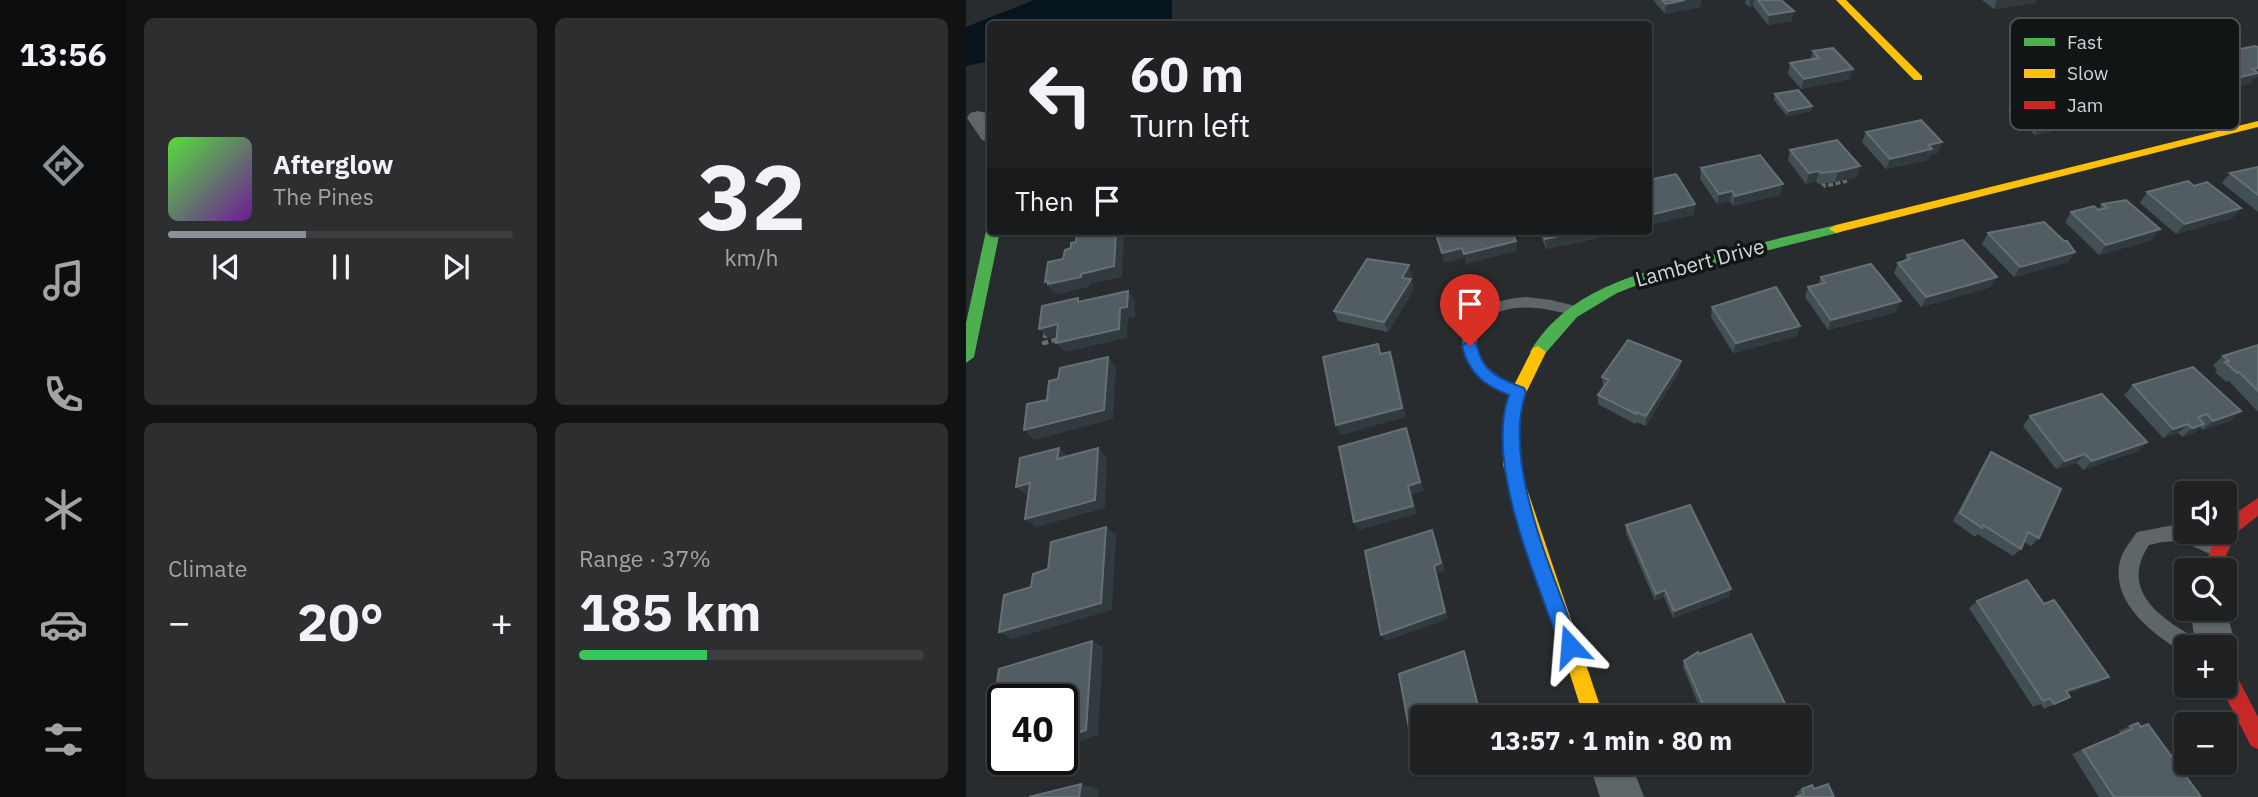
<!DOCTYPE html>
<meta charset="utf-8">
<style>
body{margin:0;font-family:"IBM Plex Sans",sans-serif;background:#2c2e2f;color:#f1f3f6;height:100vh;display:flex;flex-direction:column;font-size:26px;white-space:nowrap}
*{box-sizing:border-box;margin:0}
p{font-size:23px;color:#a1a3a5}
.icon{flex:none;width:38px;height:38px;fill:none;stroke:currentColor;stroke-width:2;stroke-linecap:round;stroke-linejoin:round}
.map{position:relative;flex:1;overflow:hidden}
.details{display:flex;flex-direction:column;gap:18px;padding:18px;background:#111213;width:840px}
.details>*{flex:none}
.top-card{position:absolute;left:21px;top:21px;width:665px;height:214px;border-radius:7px;box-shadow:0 2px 5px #0004,0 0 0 2px #3c3e40;background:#1f2122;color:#f1f3f6;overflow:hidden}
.controls{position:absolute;left:1208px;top:481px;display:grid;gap:14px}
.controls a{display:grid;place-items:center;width:63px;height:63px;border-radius:7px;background:#1f2122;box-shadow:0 2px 5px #0004,0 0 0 2px #3c3e40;font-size:35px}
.speed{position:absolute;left:21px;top:684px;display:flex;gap:14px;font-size:35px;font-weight:700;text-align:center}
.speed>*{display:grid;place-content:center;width:91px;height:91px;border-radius:50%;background:#1f2122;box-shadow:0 2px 5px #0004,0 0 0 2px #3c3e40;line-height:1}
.speed .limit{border:4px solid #111;border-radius:10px;background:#fff;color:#111}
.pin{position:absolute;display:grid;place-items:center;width:60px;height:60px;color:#fff;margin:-72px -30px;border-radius:50% 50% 50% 0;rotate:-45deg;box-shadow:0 0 7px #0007}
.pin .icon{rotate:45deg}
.me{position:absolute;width:77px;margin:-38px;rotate:341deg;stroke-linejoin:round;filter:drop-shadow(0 0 5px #0008)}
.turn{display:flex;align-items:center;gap:24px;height:147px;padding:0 28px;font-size:32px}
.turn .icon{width:91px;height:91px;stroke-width:2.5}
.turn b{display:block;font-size:49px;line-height:60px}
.then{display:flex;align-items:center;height:66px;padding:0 28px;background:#0003;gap:14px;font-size:26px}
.big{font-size:52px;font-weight:800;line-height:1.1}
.details .tile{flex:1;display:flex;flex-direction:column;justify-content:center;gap:10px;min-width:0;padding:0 24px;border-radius:10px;background:#2c2e2f}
.details .dial{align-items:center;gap:0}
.dial b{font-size:91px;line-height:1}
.song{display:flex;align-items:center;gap:21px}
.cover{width:84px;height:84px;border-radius:10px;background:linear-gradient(135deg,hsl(110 70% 55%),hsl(280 70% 35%))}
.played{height:7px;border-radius:4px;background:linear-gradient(90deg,#8c9099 40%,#3c3e40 40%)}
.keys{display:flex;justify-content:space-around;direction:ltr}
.heat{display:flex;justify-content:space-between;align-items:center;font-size:38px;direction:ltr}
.charge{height:10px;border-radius:5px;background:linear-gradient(90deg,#34c759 37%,#3c3e40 0)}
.details .tiles{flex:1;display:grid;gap:18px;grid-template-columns:repeat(2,1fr)}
.trip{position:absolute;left:444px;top:705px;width:402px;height:70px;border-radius:7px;background:#1f2122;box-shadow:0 2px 5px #0004,0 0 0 2px #3c3e40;font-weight:800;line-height:70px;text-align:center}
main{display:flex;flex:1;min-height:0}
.dock{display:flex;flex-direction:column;width:126px;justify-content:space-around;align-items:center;background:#0c0d0e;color:#a1a3a5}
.dock .icon{width:49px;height:49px}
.dock .current{color:#8c9099}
.dock b{font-size:32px;color:#f1f3f6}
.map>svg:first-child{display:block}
</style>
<main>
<nav class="dock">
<b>13:56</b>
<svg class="icon current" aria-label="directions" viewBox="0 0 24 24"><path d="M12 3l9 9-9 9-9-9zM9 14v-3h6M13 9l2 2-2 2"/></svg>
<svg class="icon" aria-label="music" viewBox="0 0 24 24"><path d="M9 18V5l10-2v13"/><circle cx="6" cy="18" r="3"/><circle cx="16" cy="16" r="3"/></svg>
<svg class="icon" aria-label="phone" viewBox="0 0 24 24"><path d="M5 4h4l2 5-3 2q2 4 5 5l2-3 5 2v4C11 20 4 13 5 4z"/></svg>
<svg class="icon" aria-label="climate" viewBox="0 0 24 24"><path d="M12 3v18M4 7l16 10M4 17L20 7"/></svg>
<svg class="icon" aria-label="car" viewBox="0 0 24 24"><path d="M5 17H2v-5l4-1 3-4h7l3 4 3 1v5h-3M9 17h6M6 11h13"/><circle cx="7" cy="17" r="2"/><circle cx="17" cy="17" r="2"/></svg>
<svg class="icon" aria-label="filters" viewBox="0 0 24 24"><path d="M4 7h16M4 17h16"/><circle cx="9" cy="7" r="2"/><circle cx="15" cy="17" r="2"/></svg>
</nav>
<section class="details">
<div class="tiles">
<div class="tile">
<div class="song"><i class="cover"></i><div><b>Afterglow</b><p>The Pines</p></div></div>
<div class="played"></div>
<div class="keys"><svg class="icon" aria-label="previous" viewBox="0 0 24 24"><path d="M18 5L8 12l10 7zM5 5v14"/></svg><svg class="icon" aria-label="pause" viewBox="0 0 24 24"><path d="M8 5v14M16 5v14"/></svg><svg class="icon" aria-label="next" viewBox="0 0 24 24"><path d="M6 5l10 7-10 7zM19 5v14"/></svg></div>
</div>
<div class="tile dial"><b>32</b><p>km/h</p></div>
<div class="tile"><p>Climate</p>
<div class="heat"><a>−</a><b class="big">20°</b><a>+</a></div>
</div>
<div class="tile"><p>Range · 37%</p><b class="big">185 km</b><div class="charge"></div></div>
</div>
</section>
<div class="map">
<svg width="1292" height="797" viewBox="0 0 1292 797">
<rect width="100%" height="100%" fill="#292c2e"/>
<!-- water -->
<path fill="#06141d" d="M68 0H206V24H24V61L0 66V27Z"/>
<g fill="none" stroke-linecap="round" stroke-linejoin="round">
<!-- path-far1 -->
<path stroke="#656b6e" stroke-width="3.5" stroke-dasharray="5 2.5" stroke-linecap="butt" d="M856 183 859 186 881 181"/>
<!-- path -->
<path stroke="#656b6e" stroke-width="4.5" stroke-dasharray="6 3.5" stroke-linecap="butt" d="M80 332 78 343 93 339"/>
<!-- lane -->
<g fill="#5e666a" fill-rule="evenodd">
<path d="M560 297 585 300 614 307 616 311 609 316C587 310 562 304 539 310 517 316 502 340 517 361 526 375 543 382 558 388L560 392 558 396 552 398C478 374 475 302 560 297Z"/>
<path d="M1208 525 1220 526V532C1235 532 1254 534 1261 549L1258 555 1252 557C1222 546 1218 536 1183 545 1152 592 1197 620 1235 641L1238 648H1220V654C1189 636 1144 603 1154 561 1157 550 1165 541 1171 532Z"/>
</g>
<!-- street -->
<g fill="#5e666a" fill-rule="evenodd">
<path d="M12 111 20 113 24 119V142L16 140 1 118 4 113Z"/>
<path d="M1258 600 1270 648 1264 662 1258 664V648H1230L1224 609H1258Z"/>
<path d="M623 763H665L678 797H634Z"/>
</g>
<!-- fast -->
<g fill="#4caf50" fill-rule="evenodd">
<path d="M870 225 877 229 875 232 684 280 651 293 611 317 577 356H567L564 352C603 286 681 271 749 254 790 244 830 234 870 225Z"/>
<path d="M24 227V231H34L8 357 0 363V323L20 231Z"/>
</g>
<!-- slow -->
<g fill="#ffc107" fill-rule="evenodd">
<path d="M870 0H880L956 76V80H948Z"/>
<path d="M1292 121V127L870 233 863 229 870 225Z"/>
<path d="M572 346 580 352 560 393 554 416 553 465 638 718H618L537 465 538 416 544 393 567 348Z"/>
</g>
<!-- jam -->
<g fill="#c62828" fill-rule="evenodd">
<path d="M1292 498V516L1270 533 1254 570H1236L1253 532H1258V521Z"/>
<path d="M1258 662 1265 665 1292 717V749L1285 746 1254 686H1258Z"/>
</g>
</g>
<!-- wall -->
<g fill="#424f55">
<path d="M687 0H735L734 7 699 14Z"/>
<path d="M780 0H815L826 21 802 25 787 6 783 7 779 3Z"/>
<path d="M1016 0H1070L1069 3 1028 9Z"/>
<path d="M1057 24 1091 34 1067 39 1054 29Z"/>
<path d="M1292 47V77L1288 78 1284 83 1268 87 1237 65 1244 55Z"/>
<path d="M847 51 887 69 884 79 835 89 822 74 824 63 845 59Z"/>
<path d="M1186 70 1249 91 1210 102 1179 80Z"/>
<path d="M1122 84 1182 105 1177 106 1175 109 1145 117 1116 94Z"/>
<path d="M809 94 846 106 845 111 821 116 808 100Z"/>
<path d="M1047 101 1112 123 1105 125 1103 127 1069 135 1042 111Z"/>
<path d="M900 132 972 153 964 155 962 160 920 169 896 142Z"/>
<path d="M824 150 891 177 869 182 852 184 850 181 840 184 822 160Z"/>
<path d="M1292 167V212L1256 183 1264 173Z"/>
<path d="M735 168 814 195 767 206 764 201 751 204 734 179Z"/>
<path d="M1228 186 1275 208 1266 218 1210 234 1174 203 1181 192Z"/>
<path d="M1136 204 1186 240 1133 255 1099 222 1105 212 1132 210Z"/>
<path d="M573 231H642V236L580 249Z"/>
<path d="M1022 233 1109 252 1102 262 1048 277 1016 244Z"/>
<path d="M941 255 1025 287 955 307 928 273 932 263 938 261Z"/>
<path d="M446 275 444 279H445L448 289 422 332 372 321 368 311Z"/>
<path d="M855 277 930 312 862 330 839 297 842 287 852 284Z"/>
<path d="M746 307 831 336 767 353 745 317Z"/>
<path d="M1292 345V411H1291L1263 381 1260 382 1249 372 1251 370 1247 365 1257 356Z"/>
<path d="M714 370 680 426 670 422 669 424 632 404V395L637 387 636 377Z"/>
<path d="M1167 385 1275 411 1264 421 1236 430 1234 427 1228 433 1216 437 1212 433 1197 438 1158 395Z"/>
<path d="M1064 416 1181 442 1172 451 1117 470 1111 463 1090 469 1057 426Z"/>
<path d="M1025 452 1073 538 1065 546 1058 542 1055 549 1047 556 1011 534 1009 537 987 521 1019 461Z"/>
<path d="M660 525 763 597 707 618 698 597 689 601 660 533Z"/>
<path d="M1011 601 1132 683 1101 693 1093 702 1078 709 1075 704 1067 707 1003 608Z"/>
<path d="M718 661 826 718H738L717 667Z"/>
<path d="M1164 726 1235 797H1133L1106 754 1154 733 1153 731Z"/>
<path d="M836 789H848L833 796 831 792Z"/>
</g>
<!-- shaded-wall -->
<g fill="#313b3f">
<path d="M719 0H735L734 7 699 14 700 4Z"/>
<path d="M784 0H788L787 6 783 7Z"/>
<path d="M1031 0H1070L1069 3 1028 9Z"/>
<path d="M828 11 826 21 802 25 803 15Z"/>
<path d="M1094 29 1091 34 1067 39 1069 34Z"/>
<path d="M1292 68V77L1288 78 1284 83 1268 87 1275 77 1286 69Z"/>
<path d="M887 69 884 79 835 89 838 79Z"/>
<path d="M1256 80 1249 91 1210 102 1217 92Z"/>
<path d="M1188 94 1182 105 1177 106 1175 109 1145 117 1151 107 1180 96Z"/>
<path d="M846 106 845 111 821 116 822 111Z"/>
<path d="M1118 113 1112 123 1105 125 1103 127 1069 135 1074 125Z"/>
<path d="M976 142 972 153 964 155 962 160 920 169 924 159 963 145Z"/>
<path d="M894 166 891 177 869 182 873 171Z"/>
<path d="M853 171 850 181 840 184 843 173Z"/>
<path d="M817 184 814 195 767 206 769 196Z"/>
<path d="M766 191 764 201 751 204 753 194Z"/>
<path d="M729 204 728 215 683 225 684 215Z"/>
<path d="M1275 208 1266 218 1210 234 1219 224Z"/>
<path d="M1194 229 1186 240 1133 255 1140 245Z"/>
<path d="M150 231H154L158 236 156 277 123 284V287L91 294 89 292H87L79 282 115 274Z"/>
<path d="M617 231H642V236L580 249 579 239Z"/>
<path d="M550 241 551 251 500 264 498 254Z"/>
<path d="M496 248 498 258 478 263 476 253Z"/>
<path d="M1109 252 1102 262 1048 277 1054 267Z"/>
<path d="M443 265 446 275 439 288 436 278Z"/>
<path d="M1031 277 1025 287 955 307 960 297Z"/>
<path d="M445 279 448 289 422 332 418 322Z"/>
<path d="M162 291 169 301V317L162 318 161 338 99 352 90 343 154 308Z"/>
<path d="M935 301 930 312 862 330 865 320Z"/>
<path d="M92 324 101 334 82 338 73 329Z"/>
<path d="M834 326 831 336 767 353 770 343Z"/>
<path d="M424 352 428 362 440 417 375 435 370 425Z"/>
<path d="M142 357 150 367 147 419 68 440 58 430Z"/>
<path d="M715 361 714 370 680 426V416Z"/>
<path d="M1275 411 1264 421 1236 430 1247 421Z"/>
<path d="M1222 424 1212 433 1197 438 1207 429Z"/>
<path d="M1238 424 1228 433 1216 437 1226 428Z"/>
<path d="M440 428 444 437 458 491 446 495 451 514 393 530 388 522 442 486Z"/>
<path d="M1181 442 1172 451 1117 470 1126 461Z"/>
<path d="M93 448 103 457 91 459Z"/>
<path d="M132 448 141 457 139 508 70 527 59 519Z"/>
<path d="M1119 454 1111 463 1090 469 1099 461Z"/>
<path d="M64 483 75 491 61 495 50 487Z"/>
<path d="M140 527 150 535 146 610 46 639 33 632Z"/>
<path d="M466 530 470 538 479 571 471 573 482 619 420 641 415 635 468 566Z"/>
<path d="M765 589 763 597 707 618 708 611Z"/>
<path d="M699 590 698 597 689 601 690 594Z"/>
<path d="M126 641 137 647 132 735 96 747V738Z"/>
<path d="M498 651 501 657 516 718H515Z"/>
<path d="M1143 677 1132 683 1090 697 1100 691Z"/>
<path d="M37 706V713L27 710Z"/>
<path d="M472 763H487L456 775 451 771Z"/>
<path d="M115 784 133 789 132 797H113Z"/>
</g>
<!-- building -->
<g fill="#515d63" stroke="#657075" stroke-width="2">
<path d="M696 0H719L700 4Z"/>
<path d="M792 0H815L828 11 803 15Z"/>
<path d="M1289 46 1292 47V68L1286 69 1292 73 1275 77 1244 55Z"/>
<path d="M867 48 887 69 838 79 824 63 853 58 847 51Z"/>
<path d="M832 90 846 106 822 111 809 94Z"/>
<path d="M955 120 976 142 963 145 966 149 924 159 900 132Z"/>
<path d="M871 140 894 166 873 171 855 173 853 171 843 173 824 150Z"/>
<path d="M794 155 817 184 769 196 766 191 753 194 735 168Z"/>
<path d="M1292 167V195L1264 173Z"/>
<path d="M710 174 729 204 684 215 682 213V180Z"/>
<path d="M1222 181 1228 186 1241 182 1275 208 1219 224 1181 192Z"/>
<path d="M1160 200 1194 229 1140 245 1105 212 1128 206 1132 210 1141 208 1136 204Z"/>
<path d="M1078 222 1098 241H1101L1109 252 1054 267 1022 233Z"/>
<path d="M124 231H150L148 266 115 274V277L82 284V281L79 282 82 262 97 259 99 250 105 248V243L110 242 111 234Z"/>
<path d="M469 231H545L550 241 498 254 496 248 476 253Z"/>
<path d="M576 231H617L579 239Z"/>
<path d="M997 240 1031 277 960 297 932 263 944 259 941 255Z"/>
<path d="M401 259 443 265 436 278 445 279 418 322 368 311Z"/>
<path d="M905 264 935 301 865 320 842 287 859 283 855 277Z"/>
<path d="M810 287 834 326 770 343 746 307Z"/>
<path d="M162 291 161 307 154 308 153 329 90 343 92 324 73 329 76 306 112 298V302Z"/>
<path d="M662 340 715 361 680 416 670 412V414L632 395 643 380 636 377Z"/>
<path d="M412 344 414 354 424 352 436 408 370 425 357 357Z"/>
<path d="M1292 345V391L1273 372 1271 373 1259 362 1263 361 1257 356Z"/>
<path d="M142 357 138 410 58 430 61 404 81 400 83 381 92 379 94 368Z"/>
<path d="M1227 367 1275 411 1247 421 1241 414 1232 417 1238 424 1226 428 1222 424 1207 429 1167 385Z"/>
<path d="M1136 394 1181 442 1126 461 1119 454 1099 461 1064 416Z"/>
<path d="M440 428 454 482 442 486 447 506 388 522 373 447Z"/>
<path d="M93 448 91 459 132 448 129 500 59 519 64 483 50 487 54 458Z"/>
<path d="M1025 452 1095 489 1073 538 1062 532 1055 549 1017 525 1016 528 994 513Z"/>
<path d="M724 505 765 589 708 611 699 590 690 594 660 525Z"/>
<path d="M140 527 135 603 33 632 38 595 65 587 67 574 82 569 85 542Z"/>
<path d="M466 530 475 563 468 566 479 612 415 635 399 551Z"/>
<path d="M1061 580 1078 604 1088 600 1143 677 1100 691 1104 697 1088 704 1084 698 1077 701 1011 601Z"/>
<path d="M785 634 826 718H743L718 661 732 652 733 654Z"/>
<path d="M126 641 120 730 96 738V700H37V706L27 710 33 669Z"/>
<path d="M498 651 515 718H457V763H472L451 771 433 674Z"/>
<path d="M1172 723 1175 727 1182 724 1235 797H1148L1117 750 1166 729 1164 726Z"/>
<path d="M115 784 113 797H63Z"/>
<path d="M862 784 868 797H829L838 794 836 789 846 785 848 789Z"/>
</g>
<!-- route -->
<path fill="#1a73e8" stroke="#114b97" stroke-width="2" d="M504 340 509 342C512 347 512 353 515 358 522 375 542 382 558 388L560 392C535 464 589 576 613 646L611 653 604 656 597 653 594 646C571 579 518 463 543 395 517 385 503 373 496 346Z"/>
<g text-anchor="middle" stroke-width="7" stroke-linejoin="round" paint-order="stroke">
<!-- street labels -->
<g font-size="21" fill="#d1d5d7" stroke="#121516">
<text transform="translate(734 263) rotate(-15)" y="7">Lambert Drive</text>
</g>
</g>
<!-- legend -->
<rect x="1044" y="18" width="230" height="112" rx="10" fill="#121516" stroke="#4b4f50" stroke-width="2"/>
<rect x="1058" y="38" width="31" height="8" fill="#4caf50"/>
<rect x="1058" y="69" width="31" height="9" fill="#ffc107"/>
<rect x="1058" y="101" width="31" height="8" fill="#c62828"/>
<g font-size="19" fill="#d1d5d7">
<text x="1101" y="49">Fast</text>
<text x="1101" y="80">Slow</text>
<text x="1101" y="112">Jam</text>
</g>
</svg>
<div class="controls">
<a><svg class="icon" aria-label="sound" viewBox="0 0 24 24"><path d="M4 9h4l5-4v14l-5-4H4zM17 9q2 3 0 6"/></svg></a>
<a><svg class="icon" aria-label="search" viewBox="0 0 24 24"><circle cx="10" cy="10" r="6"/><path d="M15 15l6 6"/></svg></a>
<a>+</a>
<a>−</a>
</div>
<div class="speed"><div class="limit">40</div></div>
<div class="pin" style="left:504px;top:346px;background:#d93025"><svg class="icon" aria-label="arrive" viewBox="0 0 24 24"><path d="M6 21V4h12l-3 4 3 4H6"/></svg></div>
<svg class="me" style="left:604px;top:646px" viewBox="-20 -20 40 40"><path d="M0-17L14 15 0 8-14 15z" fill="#1a73e8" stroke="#fff" stroke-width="4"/></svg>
<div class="trip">13:57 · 1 min · 80 m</div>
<div class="top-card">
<div class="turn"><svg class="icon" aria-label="left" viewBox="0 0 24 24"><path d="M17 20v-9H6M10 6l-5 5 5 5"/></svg><div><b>60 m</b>Turn left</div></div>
<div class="then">Then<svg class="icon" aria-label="arrive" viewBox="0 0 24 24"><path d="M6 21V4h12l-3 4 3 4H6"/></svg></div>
</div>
</div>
</main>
